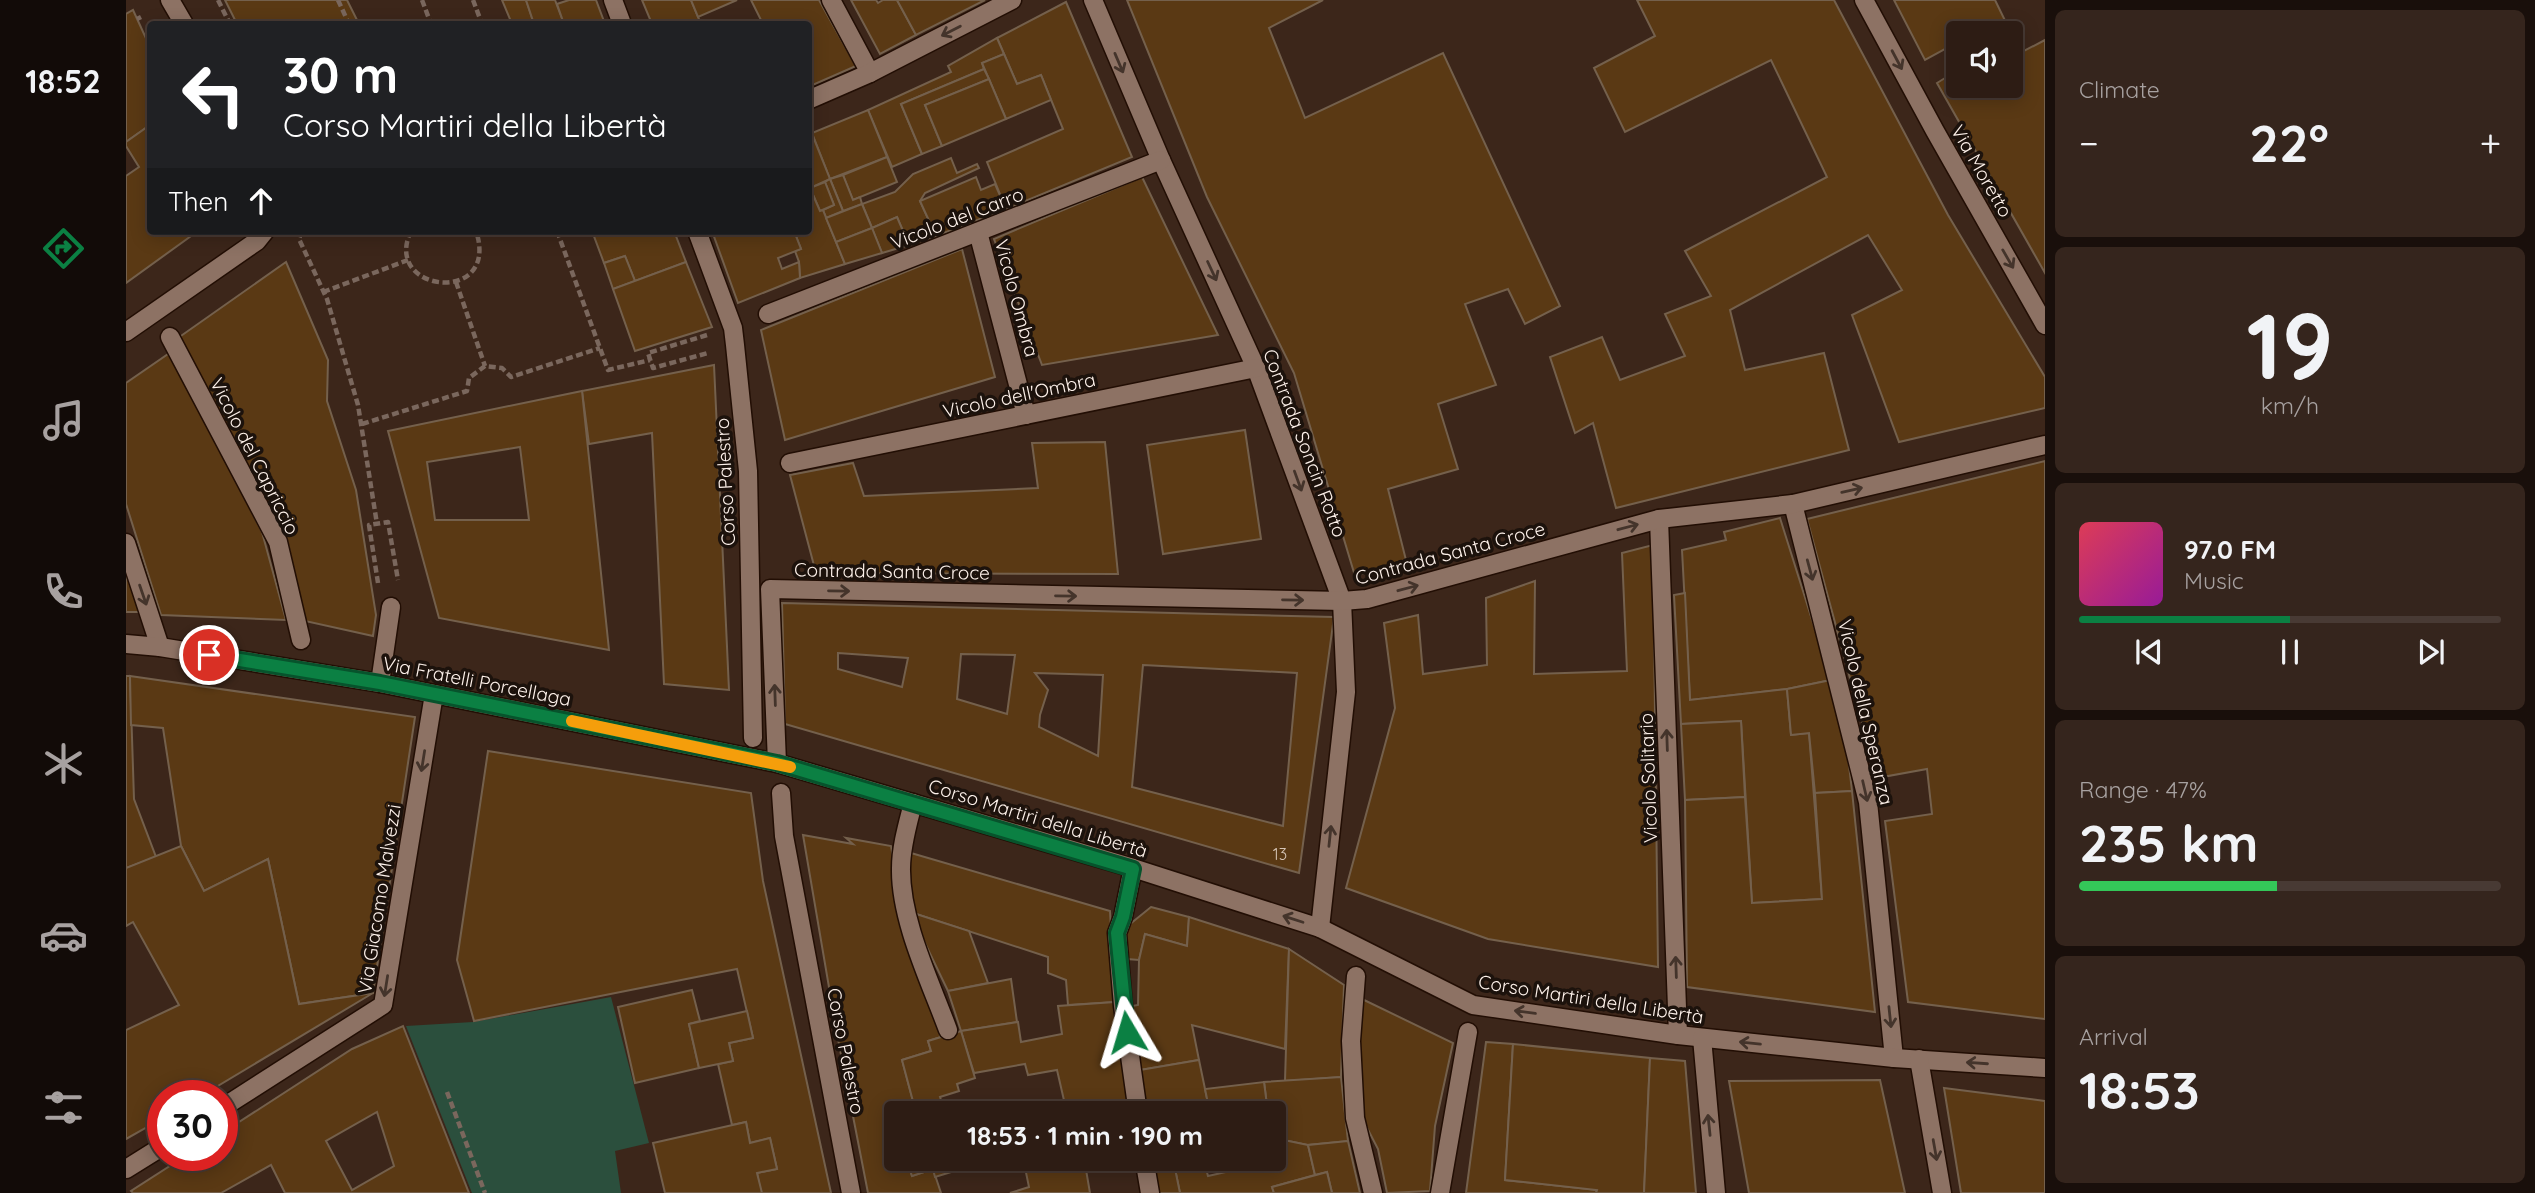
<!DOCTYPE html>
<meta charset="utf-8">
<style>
body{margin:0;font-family:Quicksand,sans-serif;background:#35251d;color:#f1f3f6;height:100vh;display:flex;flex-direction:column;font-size:26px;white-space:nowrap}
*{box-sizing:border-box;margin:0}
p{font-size:23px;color:#a7a1a0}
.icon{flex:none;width:38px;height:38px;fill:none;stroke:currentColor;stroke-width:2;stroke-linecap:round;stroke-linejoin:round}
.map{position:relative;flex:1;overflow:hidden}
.side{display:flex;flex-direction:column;gap:10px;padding:10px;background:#190f0b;width:490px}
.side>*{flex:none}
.top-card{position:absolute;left:21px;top:21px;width:665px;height:214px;border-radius:7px;box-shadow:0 4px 18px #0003,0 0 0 2px #483a34;background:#202124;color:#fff;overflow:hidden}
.tools{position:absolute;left:1820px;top:21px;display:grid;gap:14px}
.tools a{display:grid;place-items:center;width:77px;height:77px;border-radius:7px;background:#2d1c14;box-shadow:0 4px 18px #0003,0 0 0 2px #483a34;font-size:35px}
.speed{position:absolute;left:21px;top:1080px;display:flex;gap:14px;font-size:35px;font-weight:700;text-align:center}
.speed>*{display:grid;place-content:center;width:91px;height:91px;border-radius:50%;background:#2d1c14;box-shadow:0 4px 18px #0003,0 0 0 2px #483a34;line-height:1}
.speed .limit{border:10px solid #d22;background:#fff;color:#111}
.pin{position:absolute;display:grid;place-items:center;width:60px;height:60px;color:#fff;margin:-30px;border:4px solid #fff;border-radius:50%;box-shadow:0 2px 7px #0007}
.me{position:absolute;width:77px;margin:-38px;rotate:353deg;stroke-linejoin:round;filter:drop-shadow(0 0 5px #0008)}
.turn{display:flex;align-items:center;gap:24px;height:147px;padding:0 21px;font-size:32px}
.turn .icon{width:91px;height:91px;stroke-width:2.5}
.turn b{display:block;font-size:49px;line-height:60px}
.then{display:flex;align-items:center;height:66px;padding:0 21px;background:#0003;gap:14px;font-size:26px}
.big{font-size:52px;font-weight:700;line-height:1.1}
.side .card{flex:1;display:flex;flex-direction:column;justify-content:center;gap:10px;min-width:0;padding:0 24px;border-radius:10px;background:#35251d}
.side .dial{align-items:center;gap:0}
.dial b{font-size:91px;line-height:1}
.song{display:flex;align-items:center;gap:21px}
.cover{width:84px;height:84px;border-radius:10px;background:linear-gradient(135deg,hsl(350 70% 55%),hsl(300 70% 35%))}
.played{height:7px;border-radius:4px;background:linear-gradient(90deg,#0b8043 50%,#483a34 50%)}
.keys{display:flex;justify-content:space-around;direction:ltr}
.heat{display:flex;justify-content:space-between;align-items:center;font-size:38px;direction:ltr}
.charge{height:10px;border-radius:5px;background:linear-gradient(90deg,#34c759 47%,#483a34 0)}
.trip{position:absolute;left:758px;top:1101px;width:402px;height:70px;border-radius:7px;background:#2d1c14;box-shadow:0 4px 18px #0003,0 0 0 2px #483a34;font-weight:700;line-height:70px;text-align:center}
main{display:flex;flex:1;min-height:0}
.dock{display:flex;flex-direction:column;width:126px;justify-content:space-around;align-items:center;background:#120b08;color:#a7a1a0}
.dock .icon{width:49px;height:49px}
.dock .current{color:#0b8043}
.dock b{font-size:32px;color:#f1f3f6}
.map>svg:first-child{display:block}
</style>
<main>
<nav class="dock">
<b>18:52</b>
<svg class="icon current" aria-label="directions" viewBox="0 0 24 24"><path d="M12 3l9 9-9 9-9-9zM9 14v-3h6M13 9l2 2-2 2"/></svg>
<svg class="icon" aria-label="music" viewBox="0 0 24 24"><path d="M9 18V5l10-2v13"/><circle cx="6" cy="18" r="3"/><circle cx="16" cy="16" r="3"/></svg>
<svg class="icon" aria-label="phone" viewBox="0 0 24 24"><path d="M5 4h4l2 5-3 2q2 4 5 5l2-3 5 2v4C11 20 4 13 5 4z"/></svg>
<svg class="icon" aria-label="climate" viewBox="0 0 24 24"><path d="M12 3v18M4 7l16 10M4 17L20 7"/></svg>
<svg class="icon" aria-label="car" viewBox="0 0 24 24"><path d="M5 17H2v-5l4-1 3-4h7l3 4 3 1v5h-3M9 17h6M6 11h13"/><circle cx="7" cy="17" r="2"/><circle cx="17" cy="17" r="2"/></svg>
<svg class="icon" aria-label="filters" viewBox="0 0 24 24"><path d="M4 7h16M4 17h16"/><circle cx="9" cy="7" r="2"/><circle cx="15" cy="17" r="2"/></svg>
</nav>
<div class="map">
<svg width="1919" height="1193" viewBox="0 0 1919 1193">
<rect width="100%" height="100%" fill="#3c261a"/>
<!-- green -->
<path fill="#2b4f3d" d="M485 997 523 1143 489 1151 495 1193H346L280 1026 347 1022Z"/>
<!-- building -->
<g fill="#5a3914" stroke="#74604c" stroke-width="2" fill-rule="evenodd">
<path d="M99 0H221L233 24H111Z"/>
<path d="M376 0H400L408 24H386Z"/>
<path d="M400 0H429L438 24H408Z"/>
<path d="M443 0H470L479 24H438L431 4Z"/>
<path d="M516 0H565L575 24H526Z"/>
<path d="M565 0H611L572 17Z"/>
<path d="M625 0H693L730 66 682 87V24H626L635 20Z"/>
<path d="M725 0H750L752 3 757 0H771L790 35 754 54Z"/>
<path d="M771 0H859L790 35Z"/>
<path d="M1001 0H1197L1143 28 1179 118 1317 53 1434 306 1399 324 1382 289 1339 304 1370 385 1312 404 1332 469 1262 489 1280 560 1229 576 1168 373 1081 197Z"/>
<path d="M1511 0H1708L1822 215 1919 377V408L1773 442 1726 315 1776 290 1742 235 1604 310 1619 370 1698 353 1723 450 1490 508 1467 423 1449 433 1424 357 1476 337 1494 380 1559 356 1539 314 1585 296 1559 251 1701 177 1645 60 1499 132 1468 68 1529 36Z"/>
<path d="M1768 0H1869L1888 39 1885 41V33H1832V42L1799 60Z"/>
<path d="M940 2 1006 157 880 209 861 162 937 129 915 75 891 84 871 38Z"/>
<path d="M7 10 24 47V125L0 142V14Z"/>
<path d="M871 38 878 54 856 63 858 69 775 104 796 154 766 167 742 110 825 72 822 66Z"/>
<path d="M1888 39 1896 52 1919 40V273L1811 83 1832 70V86H1885V41Z"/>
<path d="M878 54 891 84 915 75 925 100 880 119 856 63Z"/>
<path d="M858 69 863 79 799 105 816 146 796 154 775 104Z"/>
<path d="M863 79 880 119 816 146 799 105Z"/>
<path d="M742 110 761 157 704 179 686 133Z"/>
<path d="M24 125V231H72L0 283V176L13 167 0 146V142Z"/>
<path d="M682 129H684L704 179 682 189Z"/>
<path d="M761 157 771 182 727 200 717 175Z"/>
<path d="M825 158 831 173 851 164 853 168 799 193 794 201 810 236 783 245 771 217 746 228 736 204 769 192 787 174Z"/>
<path d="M717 175 727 200 734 197 736 204 717 211 704 179Z"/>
<path d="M850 177 855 190 869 184 880 209 810 236 794 201Z"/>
<path d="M1016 177 1092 335 916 365 868 239Z"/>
<path d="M704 179 717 211 700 218 697 210 708 205 699 182Z"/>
<path d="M699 182 708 205 694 211 684 188Z"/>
<path d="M684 188 694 211 697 210 719 264 674 278 673 262 669 251 675 249 668 231H682Z"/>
<path d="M736 204 746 228 710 242 700 218Z"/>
<path d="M771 217 783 245 756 253 746 228Z"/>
<path d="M746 228 756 253 719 264 710 242Z"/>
<path d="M466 231H548L560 262 509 281 499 256 478 263Z"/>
<path d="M586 231H668L675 249 652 258 656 269 673 262 674 278 612 303Z"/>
<path d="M836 249 869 377 659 440 635 330Z"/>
<path d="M499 256 509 281 487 289 478 263Z"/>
<path d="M160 262 202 360 201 401 230 490 250 615 247 636 179 621 161 540 52 338Z"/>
<path d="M560 262 586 327 509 351 487 289Z"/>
<path d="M45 352 136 532 160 620 35 615 0 504V383Z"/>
<path d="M588 365 603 690 538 684 526 433 463 444 456 391Z"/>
<path d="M456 391 483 650 313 618 262 431ZM394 447 403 520H309L301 462Z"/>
<path d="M1119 430 1135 539 1037 554 1021 445Z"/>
<path d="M979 442 992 574 690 573 664 475 727 463 738 496 912 488 906 443Z"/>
<path d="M1919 461V1019L1782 1002 1759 821 1806 814 1801 769 1751 778 1681 519Z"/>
<path d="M1654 518 1705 680 1661 689 1564 700 1556 550 1600 540 1598 532Z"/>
<path d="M1527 545 1532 967 1362 939 1220 888 1269 708 1258 623 1292 615 1297 674 1361 665 1360 598 1409 581 1408 674 1501 671 1496 553Z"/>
<path d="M0 566 15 612H0Z"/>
<path d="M1559 593 1564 700 1661 689 1665 735 1683 733 1696 899 1626 903 1615 721 1555 724 1548 595Z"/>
<path d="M656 603 1208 617 1173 873 659 724ZM712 653 782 658 776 687 712 669ZM835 654 889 655 881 714 831 699ZM1017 665 1171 673 1157 826 1006 787ZM909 673 977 675 972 756 913 727 914 715 922 690Z"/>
<path d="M0 676H4L8 799 30 857 0 868Z"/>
<path d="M4 676 289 717 247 993 173 1004 142 859 78 891 55 846 37 728 5 725Z"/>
<path d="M1705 680 1719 731 1726 791 1689 793 1683 733 1665 735 1661 689Z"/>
<path d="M1615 721 1619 797 1559 800 1555 724Z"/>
<path d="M362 751 625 793 637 881 705 1193H635L631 1173 651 1169 644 1138 624 1143 620 1122 606 1125 592 1064 607 1061 603 1043 627 1038 611 969 348 1021 331 960Z"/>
<path d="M1726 791 1749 1012 1561 987 1559 800 1619 797 1626 903 1696 899 1689 793Z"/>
<path d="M677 835 727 844 720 838 765 846 783 949 815 1037 802 1041 805 1051 776 1060 788 1105 766 1112 770 1126V1158H780L786 1176 807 1169 815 1193H742L711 1034Z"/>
<path d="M55 846 78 891 142 859 173 1004 247 993 75 1096H37V1118L0 1139V1030L53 1005 7 922 0 926V868Z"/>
<path d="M785 853 984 911 989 1002 942 1005 940 980 922 973V957L784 912 782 869Z"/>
<path d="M1025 907 1063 917 1061 946 1019 934 1013 960 1001 959 998 929Z"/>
<path d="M784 912 843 931 862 983 822 991Z"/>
<path d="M1063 917 1163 949 1159 1049 1066 1025 1073 1060 1014 1070 1006 1006 1012 1005 1013 960 1019 934 1061 946Z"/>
<path d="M1163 949 1218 985 1215 1077 1159 1081Z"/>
<path d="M885 979 891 1022 835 1031 822 991Z"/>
<path d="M566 990 574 1021 563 1024 573 1068 509 1083 492 1007Z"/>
<path d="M1236 999 1327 1043 1309 1126 1304 1191 1261 1193 1252 1149 1237 1120 1233 1042Z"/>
<path d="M989 1002 1003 1111 919 1113 940 1109 931 1070 902 1075 899 1064 848 1073 835 1031 892 1022 895 1042 936 1034 932 1006Z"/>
<path d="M621 1011 627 1038 603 1043 607 1061 573 1068 563 1024Z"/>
<path d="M277 1026 343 1193H159L145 1165 95 1193H7L5 1191 61 1155H96V1133L226 1049ZM251 1112 268 1166 226 1190 200 1141Z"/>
<path d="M835 1031 849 1078 831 1084 833 1091 814 1097 819 1113H770V1126L766 1112 788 1105 776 1060 805 1051 802 1041Z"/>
<path d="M1360 1042 1387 1044 1379 1180 1471 1190 1470 1193H1340Z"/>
<path d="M1387 1044 1524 1058 1518 1193H1470L1471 1190 1379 1180Z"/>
<path d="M1524 1058 1559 1061 1570 1193H1518Z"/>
<path d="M1073 1060 1084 1113H1019L1014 1070Z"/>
<path d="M1215 1077 1222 1141 1182 1145 1148 1138V1113H1142L1138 1082Z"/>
<path d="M1754 1080 1779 1193H1623L1603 1081Z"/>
<path d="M1138 1082 1142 1113H1084L1079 1089Z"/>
<path d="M1818 1088 1919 1101V1193H1835Z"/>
<path d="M620 1122 624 1143 644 1138 651 1169 631 1173 636 1193H539L527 1143Z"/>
<path d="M1148 1138 1182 1145 1189 1175 1146 1187 1148 1193H1054L1047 1159 1077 1158 1082 1176 1113 1169 1111 1158H1148Z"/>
<path d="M1222 1141 1234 1193H1206L1201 1172 1189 1175 1182 1145Z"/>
<path d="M780 1158H846L848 1165 809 1177 807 1169 786 1176Z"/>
<path d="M897 1158H958L964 1193H884L903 1187Z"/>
<path d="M1047 1159 1054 1193H1031L1025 1164Z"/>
<path d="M1201 1172 1206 1193H1148L1146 1187Z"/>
</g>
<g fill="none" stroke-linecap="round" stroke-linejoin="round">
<defs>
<g id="street">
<path d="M44 0 58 24"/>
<path d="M487 0 496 24"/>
<path d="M705 0 744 73"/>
<path d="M967 0 1035 160 1130 368 1216 601 1220 692 1194 928"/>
<path d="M1738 0 1809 131 1919 325"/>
<path d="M682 100 744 73 886 0"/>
<path d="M571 231 607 328 609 345 622 471 627 738"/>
<path d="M852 232 900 415"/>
<path d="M642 314 1035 160"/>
<path d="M0 332 131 241 139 231"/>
<path d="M44 337 152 542 175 640"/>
<path d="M664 463 1130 368"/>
<path d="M1667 504 1742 802 1768 1058"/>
<path d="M1533 519 1552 1035"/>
<path d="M0 543 34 647"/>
<path d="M0 644 34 647 254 683 651 763 1007 868 1194 928 1347 1005 1552 1035 1768 1058 1919 1068"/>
<path d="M254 683 265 607"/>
<path d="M651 763 644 589 1216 601 1241 599 1533 519 1667 504 1919 445"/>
<path d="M655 793 658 836 725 1193"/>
<path d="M787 803C782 823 775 846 775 868 774 920 804 981 822 1030"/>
<path d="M1007 868 997 917 991 933 997 1006 1012 1113"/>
<path d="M1230 976 1225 1041 1229 1118 1247 1193"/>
<path d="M1576 1038 1590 1193"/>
<path d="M1793 1059 1816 1193"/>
<path d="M96 1108 257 1005 308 694"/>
<path d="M1018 1158 1024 1193"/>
<path d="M0 1169 37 1146"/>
<path d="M1314 1193 1342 1032"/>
</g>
</defs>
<!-- street casing -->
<use href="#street" stroke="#220e04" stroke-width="21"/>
<!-- path -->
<g stroke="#7a675d" stroke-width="4.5" stroke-dasharray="7 3.5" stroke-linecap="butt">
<path d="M92 0 104 24"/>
<path d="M212 0 223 24"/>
<path d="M296 0 305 24"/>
<path d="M347 0 356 24"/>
<path d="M11 19 15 17"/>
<path d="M176 231 173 239 201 299 232 405 251 524"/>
<path d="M285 231C255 293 375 306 350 231"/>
<path d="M431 231 482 370 524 360"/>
<path d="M351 235 363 231"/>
<path d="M330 282 359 366"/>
<path d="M197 292 282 260"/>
<path d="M581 335 522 353 527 368 582 353"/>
<path d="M236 424 341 391 343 378 359 366 376 368 385 377 474 348"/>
<path d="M252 583 243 525 262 522 272 580"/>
<path d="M321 1092 359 1193"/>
</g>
<!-- street -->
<use href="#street" stroke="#8d7264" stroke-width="18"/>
</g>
<!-- one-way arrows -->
<defs><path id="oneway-shaft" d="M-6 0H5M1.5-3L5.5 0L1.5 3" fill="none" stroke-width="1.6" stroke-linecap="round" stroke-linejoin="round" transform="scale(1.75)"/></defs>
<g stroke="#44342b">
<use href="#oneway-shaft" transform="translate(825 31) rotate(153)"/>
<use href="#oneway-shaft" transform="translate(1771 60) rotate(62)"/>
<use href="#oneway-shaft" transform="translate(993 63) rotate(67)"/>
<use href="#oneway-shaft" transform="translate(1882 259) rotate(60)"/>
<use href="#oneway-shaft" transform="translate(1086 271) rotate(65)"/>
<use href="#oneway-shaft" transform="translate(1172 481) rotate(70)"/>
<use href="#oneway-shaft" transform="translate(1726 490) rotate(-13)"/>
<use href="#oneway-shaft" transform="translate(1502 527) rotate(-15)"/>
<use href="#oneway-shaft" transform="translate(1684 570) rotate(75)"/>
<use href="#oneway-shaft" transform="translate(1282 588) rotate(-15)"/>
<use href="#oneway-shaft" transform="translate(713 591) rotate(1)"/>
<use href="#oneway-shaft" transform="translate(17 595) rotate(71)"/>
<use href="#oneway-shaft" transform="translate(940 596) rotate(1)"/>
<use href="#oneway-shaft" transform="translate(1167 600) rotate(1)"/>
<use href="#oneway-shaft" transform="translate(649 695) rotate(-92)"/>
<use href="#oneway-shaft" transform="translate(1541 740) rotate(-92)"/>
<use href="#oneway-shaft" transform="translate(297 761) rotate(99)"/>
<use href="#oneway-shaft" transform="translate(1739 791) rotate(77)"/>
<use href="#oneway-shaft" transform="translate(1204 836) rotate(-84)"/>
<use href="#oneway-shaft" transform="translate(1167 919) rotate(-162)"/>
<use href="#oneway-shaft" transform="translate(1550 967) rotate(-92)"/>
<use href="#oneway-shaft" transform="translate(260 986) rotate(99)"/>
<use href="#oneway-shaft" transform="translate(1399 1012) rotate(-172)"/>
<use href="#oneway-shaft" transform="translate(1764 1017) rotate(84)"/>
<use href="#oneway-shaft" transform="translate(1624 1043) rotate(-174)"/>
<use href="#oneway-shaft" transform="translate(1851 1063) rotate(-176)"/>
<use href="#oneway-shaft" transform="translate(1583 1125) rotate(-96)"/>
<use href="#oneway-shaft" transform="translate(1809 1150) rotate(80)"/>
</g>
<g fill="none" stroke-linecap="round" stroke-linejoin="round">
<defs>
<path id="route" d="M83 655 254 683 651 763 1007 869 997 917 991 933 1001 1032"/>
</defs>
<!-- route casing -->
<use href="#route" stroke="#07532c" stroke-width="18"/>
<!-- route -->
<use href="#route" stroke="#0b8043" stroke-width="12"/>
<!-- slow -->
<path stroke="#f59e0b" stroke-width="12" d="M446 721 664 767"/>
</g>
<g text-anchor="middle" stroke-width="7" stroke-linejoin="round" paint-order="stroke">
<!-- number labels -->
<g font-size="16" fill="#d5c4b5">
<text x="1154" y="860">13</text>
</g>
<!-- street labels -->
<g font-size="19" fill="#fef2eb" stroke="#1c120c">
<text transform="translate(1856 171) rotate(60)" y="7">Via Moretto</text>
<text transform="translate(831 218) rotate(-21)" y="7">Vicolo del Carro</text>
<text transform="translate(891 298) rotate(75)" y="7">Vicolo Ombra</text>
<text transform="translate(893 395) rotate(-12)" y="7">Vicolo dell'Ombra</text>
<text transform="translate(1179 443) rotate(69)" y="7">Contrada Soncin Rotto</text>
<text transform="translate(129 456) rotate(63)" y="7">Vicolo del Capriccio</text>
<text transform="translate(599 482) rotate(-93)" y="7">Corso Palestro</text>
<text transform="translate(1324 553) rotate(-15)" y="7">Contrada Santa Croce</text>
<text transform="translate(766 571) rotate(1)" y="7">Contrada Santa Croce</text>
<text transform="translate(351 681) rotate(11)" y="7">Via Fratelli Porcellaga</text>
<text transform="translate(1740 712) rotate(77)" y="7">Vicolo della Speranza</text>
<text transform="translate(1522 778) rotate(-92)" y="7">Vicolo Solitario</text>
<text transform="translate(912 818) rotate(17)" y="7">Corso Martiri della Libertà</text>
<text transform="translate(253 899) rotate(-81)" y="7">Via Giacomo Malvezzi</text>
<text transform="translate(1465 999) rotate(9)" y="7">Corso Martiri della Libertà</text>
<text transform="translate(720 1051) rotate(79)" y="7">Corso Palestro</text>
</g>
</g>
</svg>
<div class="tools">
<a><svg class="icon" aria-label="sound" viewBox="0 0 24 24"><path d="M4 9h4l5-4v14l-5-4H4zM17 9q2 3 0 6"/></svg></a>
</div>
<div class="speed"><div class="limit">30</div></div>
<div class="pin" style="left:83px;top:655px;background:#d93025"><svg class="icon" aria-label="arrive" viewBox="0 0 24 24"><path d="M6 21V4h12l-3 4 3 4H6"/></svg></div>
<svg class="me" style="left:1001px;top:1032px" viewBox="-20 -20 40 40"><path d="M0-17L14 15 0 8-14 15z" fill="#0b8043" stroke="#fff" stroke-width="4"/></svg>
<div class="trip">18:53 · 1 min · 190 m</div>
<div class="top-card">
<div class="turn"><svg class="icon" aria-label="left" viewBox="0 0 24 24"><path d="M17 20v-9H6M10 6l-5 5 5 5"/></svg><div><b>30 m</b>Corso Martiri della Libertà</div></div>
<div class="then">Then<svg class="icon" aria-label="ahead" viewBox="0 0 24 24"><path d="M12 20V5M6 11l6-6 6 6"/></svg></div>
</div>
</div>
<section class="side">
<div class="card"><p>Climate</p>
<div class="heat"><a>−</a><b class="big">22°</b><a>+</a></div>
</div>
<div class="card dial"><b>19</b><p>km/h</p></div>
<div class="card">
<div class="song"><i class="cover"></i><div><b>97.0 FM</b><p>Music</p></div></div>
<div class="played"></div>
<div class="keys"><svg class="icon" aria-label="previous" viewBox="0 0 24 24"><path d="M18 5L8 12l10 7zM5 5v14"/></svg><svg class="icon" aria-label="pause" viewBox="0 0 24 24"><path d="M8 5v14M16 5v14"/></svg><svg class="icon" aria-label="next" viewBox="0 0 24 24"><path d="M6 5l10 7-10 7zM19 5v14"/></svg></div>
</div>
<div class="card"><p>Range · 47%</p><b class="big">235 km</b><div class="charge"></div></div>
<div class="card"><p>Arrival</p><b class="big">18:53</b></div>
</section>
</main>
